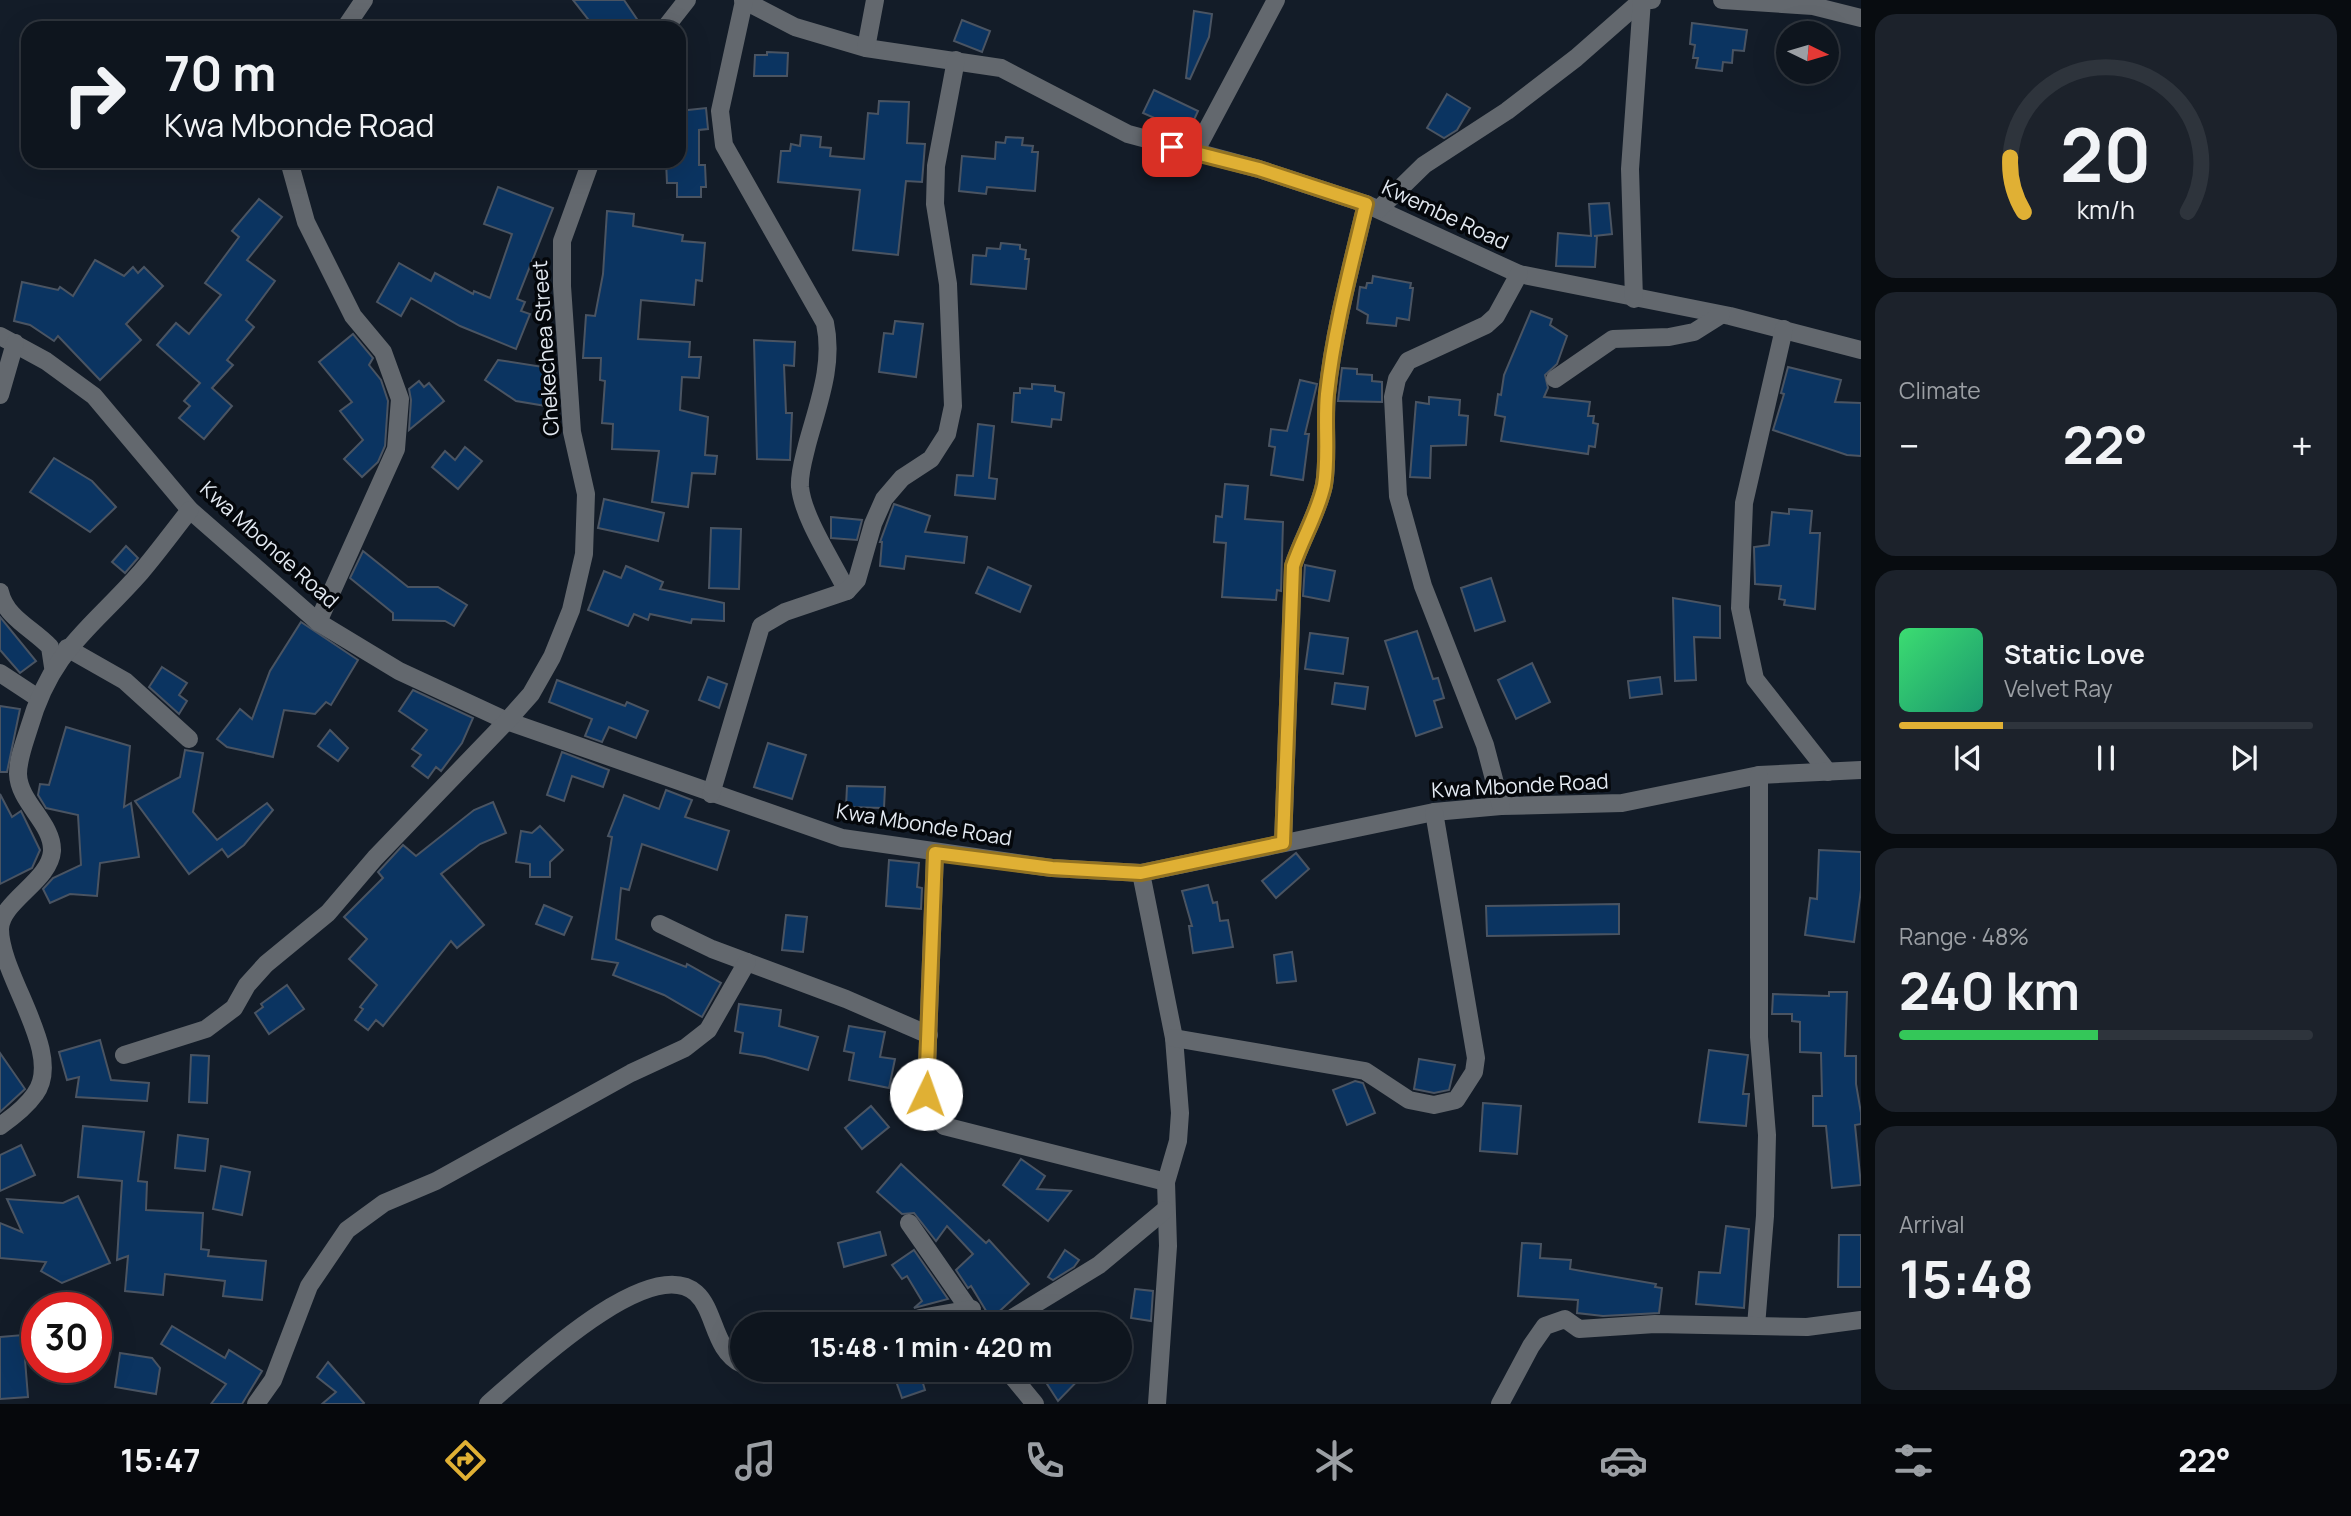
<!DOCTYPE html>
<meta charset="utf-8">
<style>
body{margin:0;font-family:Manrope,sans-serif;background:#1c222b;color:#f1f3f6;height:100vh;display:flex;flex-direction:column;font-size:26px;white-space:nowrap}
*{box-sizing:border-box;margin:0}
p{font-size:23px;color:#9b9fa4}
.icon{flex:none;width:38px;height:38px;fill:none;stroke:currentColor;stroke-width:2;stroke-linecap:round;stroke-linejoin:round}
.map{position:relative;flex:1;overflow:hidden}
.sheet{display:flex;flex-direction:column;gap:14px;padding:14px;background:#080c10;width:490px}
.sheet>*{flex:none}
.top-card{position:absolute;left:21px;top:21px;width:665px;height:147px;border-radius:21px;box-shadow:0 7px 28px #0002,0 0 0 2px #2e343c;background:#0e151e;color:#f1f3f6;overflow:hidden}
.needle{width:46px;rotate:95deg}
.buttons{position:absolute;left:1776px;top:21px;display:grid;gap:14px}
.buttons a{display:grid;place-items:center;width:63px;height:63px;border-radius:50%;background:#0e151e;box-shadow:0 7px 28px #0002,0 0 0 2px #2e343c;font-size:35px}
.speed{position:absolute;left:21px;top:1292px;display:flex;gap:14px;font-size:35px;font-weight:700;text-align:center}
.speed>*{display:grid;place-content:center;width:91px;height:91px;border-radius:50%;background:#0e151e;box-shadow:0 7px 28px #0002,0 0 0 2px #2e343c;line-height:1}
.speed .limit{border:10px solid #d22;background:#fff;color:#111}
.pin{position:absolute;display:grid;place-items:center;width:60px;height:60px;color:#fff;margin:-30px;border-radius:14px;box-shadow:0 4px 10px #0006}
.me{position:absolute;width:77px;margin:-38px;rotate:3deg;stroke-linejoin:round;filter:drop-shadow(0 0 5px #0008)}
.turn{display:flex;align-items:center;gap:24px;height:147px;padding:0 28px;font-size:32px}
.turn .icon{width:91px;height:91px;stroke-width:2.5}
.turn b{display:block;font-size:49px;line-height:60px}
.big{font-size:52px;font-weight:700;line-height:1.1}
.sheet .widget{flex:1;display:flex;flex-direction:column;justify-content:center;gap:10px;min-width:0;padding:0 24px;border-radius:21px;background:#1c222b}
.sheet .dial{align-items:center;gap:0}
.dial svg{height:182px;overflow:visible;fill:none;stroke:#2e343c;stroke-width:7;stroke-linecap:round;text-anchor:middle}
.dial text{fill:#f1f3f6;stroke:none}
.song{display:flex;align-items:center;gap:21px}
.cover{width:84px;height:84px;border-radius:10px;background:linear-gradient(135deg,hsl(140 70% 55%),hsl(160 70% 35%))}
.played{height:7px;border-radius:4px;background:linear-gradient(90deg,#e0b034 25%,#2e343c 25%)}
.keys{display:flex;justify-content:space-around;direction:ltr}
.heat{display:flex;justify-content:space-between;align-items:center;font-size:38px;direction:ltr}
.charge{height:10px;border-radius:5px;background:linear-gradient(90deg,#34c759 48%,#2e343c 0)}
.trip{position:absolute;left:730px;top:1312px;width:402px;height:70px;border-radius:35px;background:#0e151e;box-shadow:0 7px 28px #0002,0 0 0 2px #2e343c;font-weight:700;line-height:70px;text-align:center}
.dock{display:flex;height:112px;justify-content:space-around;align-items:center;background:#06080c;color:#9b9fa4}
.dock .icon{width:49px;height:49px}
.dock .current{color:#e0b034}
.dock b{font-size:32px;color:#f1f3f6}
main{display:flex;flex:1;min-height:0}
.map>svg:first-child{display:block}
</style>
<main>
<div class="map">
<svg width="1861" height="1404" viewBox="0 0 1861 1404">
<rect width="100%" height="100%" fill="#131c28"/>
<!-- building -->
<g fill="#0b3461" stroke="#4a5462" stroke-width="2">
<path d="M573 0H624L643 28H595Z"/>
<path d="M1194 11 1212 14 1209 37 1190 79 1186 78Z"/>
<path d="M962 20 990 31 982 52 954 41Z"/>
<path d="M1692 23 1747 30 1744 51 1733 50 1732 63 1723 62 1722 71 1696 68 1698 58H1693L1695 45 1690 44Z"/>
<path d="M767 52 788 53 787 76H754L755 55H767Z"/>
<path d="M1154 90 1198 111 1188 133 1143 113Z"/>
<path d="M1447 94 1470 108 1457 130 1444 138 1427 128Z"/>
<path d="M879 101 909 102 907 143 925 144 922 182 906 181 898 255 853 250 860 190 778 182 781 151H790L791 144 800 146 801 135 821 137 820 147 831 148 830 156 864 159 868 113 878 114Z"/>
<path d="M706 108 708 129 699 130V165H705L706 187H701V197H677V183H667L666 161H679V111Z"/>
<path d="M1006 137 1023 138 1022 145 1033 146 1032 152H1038L1035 191 987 187 986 194 959 191 962 156 995 159 996 142 1005 143Z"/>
<path d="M498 187 553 208 517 299 525 302 521 311 530 314 516 349 460 326 411 298 401 316 377 302 399 263 431 281 435 273 473 294 474 291 490 298 512 234 484 224Z"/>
<path d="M259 199 282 217 247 260 275 281 246 320 254 327 227 360 233 365 212 388 232 406 204 439 179 418 190 406 184 401 200 383 157 345 176 323 189 334 221 295 205 283 239 237 232 231Z"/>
<path d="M1609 203 1612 234 1594 236H1597L1595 267 1556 266 1558 233 1591 236 1589 204Z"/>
<path d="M607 211 634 214 633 226 683 235 682 241 705 243 702 281 696 280 694 305 641 300 638 339 690 342 689 357H701L699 378 682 377 680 410 708 417 705 455 717 456 715 474 692 473 688 507 652 502 659 451 612 449 613 424 602 423 605 381 600 380 601 358H583L586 315 595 316 603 274Z"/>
<path d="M1001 243 1020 245V249L1026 250 1025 259H1029L1026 289 971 284 973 255 986 256 987 248 1000 249Z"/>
<path d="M95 260 124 276 133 267 138 273 144 267 163 286 126 324 141 340 100 380 58 336 54 341 30 325 14 321 22 282 58 290 60 287 73 296Z"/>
<path d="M1373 276 1411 283 1410 288H1413L1409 320 1397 318 1396 326 1367 323 1368 315 1357 309 1360 287 1366 288 1367 283H1372Z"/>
<path d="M1531 311 1552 319 1550 325 1567 336 1557 364 1545 375 1548 388 1544 397 1590 402 1588 416H1594L1593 423 1598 424 1595 447 1589 446 1588 454 1501 441 1505 417 1495 415 1498 394 1501 395 1504 375Z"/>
<path d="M895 321 923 324 916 377 879 372 884 333 893 334Z"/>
<path d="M353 334 373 358 369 365 381 380 388 401 385 446 378 462 362 477 344 459 363 440 340 411 352 402 319 362Z"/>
<path d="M754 340 795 342 794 366 784 365 786 413H792L790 460 757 459Z"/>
<path d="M498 360 556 369 552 407 516 401 485 380Z"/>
<path d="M1788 367 1841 380 1835 402 1861 403V456L1847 455 1773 430 1784 394 1781 393Z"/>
<path d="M1342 368 1357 369V374L1372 375V381L1382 382V402L1338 401Z"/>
<path d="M1300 380 1317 384 1305 434H1309L1303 480 1271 475 1275 447 1269 446 1271 429 1287 431Z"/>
<path d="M419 381 424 387 429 383 444 401 409 430 411 400 409 389Z"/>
<path d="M1032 384 1055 386V391L1064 393 1061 420 1052 419 1051 427 1012 422 1014 393H1020V388L1032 389Z"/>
<path d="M1429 397 1460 400 1459 415 1468 416 1466 445 1431 446 1430 478 1410 477 1416 402 1429 404Z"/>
<path d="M978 424 994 426 989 478 997 479 995 499 955 495 957 475 973 476Z"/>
<path d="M465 447 482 461 458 489 432 467 445 451 455 460Z"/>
<path d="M54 458 92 481 116 507 90 532 30 492Z"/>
<path d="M1225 484 1248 486 1245 519 1283 522 1281 591 1277 590 1276 600 1222 597 1226 543 1214 542 1216 516 1222 517Z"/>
<path d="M604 499 664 513 658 541 598 528Z"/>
<path d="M894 504 930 516 925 532 967 537 964 563 906 556 904 569 880 566 882 542H880Z"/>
<path d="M1789 509 1812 511 1810 533H1820L1815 609 1784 605 1785 600 1779 599 1781 586 1755 584 1754 547 1769 545 1772 512 1789 514Z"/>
<path d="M831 517 862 520 857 540 831 538Z"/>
<path d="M711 528 741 529 739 589 709 588Z"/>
<path d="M126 546 138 558 125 573 112 562Z"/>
<path d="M363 551 408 587H438L467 605 454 626 445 621 393 620V613L350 578Z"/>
<path d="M1305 565 1335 571 1329 601 1303 596Z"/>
<path d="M626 566 663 582 660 589 724 603V621L692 619 691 623 650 614 648 620 634 614 628 626 588 610 604 571 621 578Z"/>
<path d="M988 567 1031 586 1020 612 976 593Z"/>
<path d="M1491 578 1505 621 1475 631 1461 588Z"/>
<path d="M1673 598 1720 606V638L1694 637 1696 680 1675 681Z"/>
<path d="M0 617 36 661 20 673 0 650Z"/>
<path d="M301 622 358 660 331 705 326 702 315 714 284 710 273 757 227 747 217 739 240 709 252 719 270 671Z"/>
<path d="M1417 631 1433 679 1438 678 1444 698 1434 701 1442 727 1416 736 1385 641Z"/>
<path d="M1310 633 1348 638 1343 674 1305 669Z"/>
<path d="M1532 663 1550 702 1516 719 1498 680Z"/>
<path d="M162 667 187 683 179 695 187 701 179 714 149 687Z"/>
<path d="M708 677 727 684 719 708 699 700Z"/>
<path d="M1660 677 1662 694 1630 698 1628 681Z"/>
<path d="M557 680 625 706 627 702 648 711 636 738 609 727 602 742 585 736 592 719 549 702Z"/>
<path d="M1335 683 1368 687 1365 709 1332 704Z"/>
<path d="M413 690 473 718 462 743 441 771 436 767 428 778 412 766 421 755 412 749 427 730 399 711Z"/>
<path d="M0 706 20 709 7 772H0Z"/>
<path d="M66 727 130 746 124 807 131 803 139 857 100 863 97 896 70 894 50 903 43 889 53 878 81 865 78 815 46 808 38 795 40 784 49 785Z"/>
<path d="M330 730 348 748 338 761 318 746Z"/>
<path d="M768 743 806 755 792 799 754 787Z"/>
<path d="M185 750 203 753 193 812 217 840 267 803 273 810 244 845 228 857 222 849 189 874 135 801 180 777Z"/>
<path d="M562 752 609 770 603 787 572 776 564 801 547 795Z"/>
<path d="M847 786 885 787 884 808 846 807Z"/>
<path d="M666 790 692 800 685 817 729 831 717 870 642 844 629 890 621 888 616 939 686 967 687 964 721 983 702 1017 664 995 613 975 618 963 592 959 612 837 608 836 624 795 659 809Z"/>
<path d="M0 794 12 817 21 811 40 850 32 868 0 884Z"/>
<path d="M493 802 506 833 480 844 441 874 484 925 457 948 451 941 383 1026 376 1020 368 1030 355 1020 363 1009 360 1007 377 985 349 959 367 939 344 917 383 878 378 872 403 845 416 856 474 810Z"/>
<path d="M540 826 563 850 550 862V877H530V864L516 862 521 831 532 833Z"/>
<path d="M1819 850 1861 852V890L1854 942 1805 935 1810 898 1817 899Z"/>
<path d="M1296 853 1309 869 1276 898 1262 881Z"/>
<path d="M889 860 919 863 917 887 922 888 921 909 886 906Z"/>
<path d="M1208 885 1213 903 1217 902 1220 921 1228 920 1233 947 1193 953 1189 926H1192L1182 891Z"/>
<path d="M1619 904V934L1487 936 1486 906Z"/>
<path d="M544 905 572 917 564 935 536 924Z"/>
<path d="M786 915 807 917 803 952 782 950Z"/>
<path d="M1292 952 1296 981 1277 983 1274 955Z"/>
<path d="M287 985 304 1009 269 1034 255 1013 263 1007 261 1004Z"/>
<path d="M1829 992H1847L1845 1056H1856V1084L1861 1113V1124L1855 1125 1861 1185 1832 1188 1826 1126H1813V1096H1822L1821 1053 1800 1052V1022L1792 1021V1014H1772L1773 994 1829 996Z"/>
<path d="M739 1004 781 1010 779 1026 818 1037 808 1070 765 1057 740 1053 743 1033 735 1031Z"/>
<path d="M849 1026 885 1032 880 1057 895 1059 889 1088 849 1080 854 1053 844 1051Z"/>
<path d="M100 1040 111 1080 149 1083 147 1101 76 1097 79 1077 67 1080 59 1052Z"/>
<path d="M1709 1050 1748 1055 1743 1094H1749L1746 1126 1699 1122Z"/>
<path d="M0 1053 25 1089 0 1112Z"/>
<path d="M191 1055 209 1056 207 1103 189 1102Z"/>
<path d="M1419 1059 1455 1065 1449 1090 1434 1093 1414 1089Z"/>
<path d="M1355 1081 1363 1083 1375 1113 1347 1125 1333 1090Z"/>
<path d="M1483 1103 1521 1106 1517 1154 1480 1151Z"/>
<path d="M871 1106 889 1127 862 1149 845 1128Z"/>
<path d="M83 1126 144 1132 138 1181 147 1182 146 1210 203 1213 201 1249 209 1250 208 1256 266 1261 262 1300 223 1296 225 1281 165 1274 163 1295 125 1291 128 1256 117 1260 122 1181 78 1177Z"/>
<path d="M178 1135 208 1139 205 1171 175 1168Z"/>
<path d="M21 1145 35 1175 0 1191V1155Z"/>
<path d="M1021 1159 1045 1176 1037 1189 1071 1191 1048 1221 1003 1185Z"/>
<path d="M901 1164 986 1243 989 1240 1029 1284 991 1319 971 1286 968 1288 956 1270 973 1254 947 1226 936 1241 914 1213 902 1214 877 1192Z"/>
<path d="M221 1166 250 1172 242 1215 213 1209Z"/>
<path d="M78 1196 110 1263 62 1283 41 1271 46 1262 0 1258V1223L22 1232 7 1199 63 1203Z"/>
<path d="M1726 1226 1749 1229 1744 1308 1696 1304 1699 1272 1720 1273Z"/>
<path d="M880 1232 886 1255 844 1267 838 1243Z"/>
<path d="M1839 1235H1861V1287H1838Z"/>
<path d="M1522 1243 1541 1244 1540 1258 1571 1260 1570 1269 1656 1284 1655 1287 1662 1288 1659 1313 1603 1316 1577 1313 1578 1300 1518 1296Z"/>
<path d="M914 1250 948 1299 914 1308 922 1301 907 1276 902 1279 892 1265Z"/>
<path d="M1065 1250 1079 1260 1074 1267 1053 1280 1048 1277Z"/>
<path d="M1135 1289 1153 1291 1151 1321 1131 1318Z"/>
<path d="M172 1326 225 1358 229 1350 262 1371 242 1404H211L226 1384 161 1344Z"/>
<path d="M23 1335 28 1397 0 1399V1337Z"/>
<path d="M120 1353 152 1358 160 1368 156 1394 115 1387Z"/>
<path d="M328 1362 364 1403 363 1404H322L336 1392 317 1377Z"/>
<path d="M892 1370H919L925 1390 902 1398Z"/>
<path d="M1067 1370H1088L1058 1401 1047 1384Z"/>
</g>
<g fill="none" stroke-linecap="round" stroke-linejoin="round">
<!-- minor -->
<g stroke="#63686e" stroke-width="18">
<path d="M743 0 795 27 866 48 1001 68 1128 134 1259 169 1366 204 1519 274 1730 316 1861 350"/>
<path d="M1722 0 1813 6 1861 18"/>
<path d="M744 1 720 111 724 145 825 323C834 365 818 404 807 445 804 458 799 473 800 487 803 518 833 562 847 591"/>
<path d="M345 28 364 0"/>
<path d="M665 28 687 0"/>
<path d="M866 48 875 0"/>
<path d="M1194 154 1276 0"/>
<path d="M289 161 306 222 353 316 383 352 400 399 396 449 318 622"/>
<path d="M1379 209 1424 165 1507 111 1576 58 1642 0H1652"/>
<path d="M1634 299 1630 169 1642 0"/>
<path d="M1784 329 1744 503 1740 608 1755 679 1828 772"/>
<path d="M0 336 46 361 94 396 190 510 318 622 399 671 507 721 842 838 1052 868 1141 873 1434 812 1501 806 1622 803 1759 775 1861 770"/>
<path d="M1555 379 1613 339 1669 337 1694 332 1721 315"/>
<path d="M0 395 15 343"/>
<path d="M0 592C6 618 32 628 50 647L53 667"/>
<path d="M67 648 125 681 189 739"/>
<path d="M0 673 38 698"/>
<path d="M711 794 761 626 785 612 847 591 857 580 873 524 884 499 902 478 931 459 947 434 953 406 948 284 935 204 936 166 956 60"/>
<path d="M1501 806 1485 745 1423 586 1398 496 1393 397 1397 379 1408 361 1486 325 1496 316 1519 274"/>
<path d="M1283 843 1293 566C1302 538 1318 513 1324 485 1329 456 1324 424 1327 394 1334 329 1351 267 1366 204"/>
<path d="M935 853 926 1094 933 1115 944 1126 1166 1182"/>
<path d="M1141 873 1174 1038 1180 1113 1178 1141 1166 1182 1168 1246 1157 1404"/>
<path d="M660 924 712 949 846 999 929 1035"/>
<path d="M1174 1038 1365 1071 1409 1100 1434 1105 1456 1100 1474 1072 1476 1058 1434 812"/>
<path d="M124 1055 206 1029 234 1008 247 985 266 964 328 913 375 858 507 721 531 694 552 657 571 610 584 554 586 494 572 432 562 286V241L591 161"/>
<path d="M0 1126C13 1117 26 1107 35 1094 65 1054 0 976 0 929 1 901 50 881 52 851 53 823 19 803 18 774 18 759 24 744 29 728 52 649 90 630 141 572 158 552 174 530 190 510"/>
<path d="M909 1223 980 1325"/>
<path d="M909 1325 920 1318 972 1309"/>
<path d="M1001 1325 1099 1265 1165 1210"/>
<path d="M1756 1326 1765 1216 1767 1135 1759 1037V775"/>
<path d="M772 1370H776"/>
<path d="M1007 1370 1035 1404"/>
<path d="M256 1404 273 1380 309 1286 347 1230 384 1203 436 1181 631 1073 685 1048 708 1030 747 962"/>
<path d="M488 1404C522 1375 649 1252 696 1293 716 1311 713 1350 742 1364"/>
<path d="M1500 1404 1531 1346 1545 1326 1565 1319 1579 1329 1655 1324 1807 1327 1861 1320"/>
</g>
</g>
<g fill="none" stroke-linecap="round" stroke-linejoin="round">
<defs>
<path id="route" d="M926 1094 935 853 1052 868 1141 873 1283 843 1293 566C1302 539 1318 513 1324 485 1329 456 1324 424 1327 394 1334 329 1351 267 1366 204L1259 169 1172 147"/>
</defs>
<!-- route casing -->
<use href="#route" stroke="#927222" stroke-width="18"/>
<!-- route -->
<use href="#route" stroke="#e0b034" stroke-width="12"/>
</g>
<g text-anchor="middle" stroke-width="7" stroke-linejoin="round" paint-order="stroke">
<!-- street labels -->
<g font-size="21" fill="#e3e9f1" stroke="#04070b">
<text transform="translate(1445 215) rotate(25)" y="7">Kwembe Road</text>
<text transform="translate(546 348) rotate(-94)" y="7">Chekechea Street</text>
<text transform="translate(269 545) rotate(42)" y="7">Kwa Mbonde Road</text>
<text transform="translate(1520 786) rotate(-3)" y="7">Kwa Mbonde Road</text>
<text transform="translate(924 825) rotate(9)" y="7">Kwa Mbonde Road</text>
</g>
</g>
</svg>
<div class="buttons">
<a><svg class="needle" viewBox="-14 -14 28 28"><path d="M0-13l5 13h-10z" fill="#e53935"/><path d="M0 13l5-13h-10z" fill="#9b9fa4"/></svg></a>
</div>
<div class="speed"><div class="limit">30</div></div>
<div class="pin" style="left:1172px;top:147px;background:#d93025"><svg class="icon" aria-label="arrive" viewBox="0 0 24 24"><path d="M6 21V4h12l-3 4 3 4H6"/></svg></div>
<svg class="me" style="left:926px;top:1094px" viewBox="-20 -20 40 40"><circle r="19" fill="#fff"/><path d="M0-13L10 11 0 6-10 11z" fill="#e0b034"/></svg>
<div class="trip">15:48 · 1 min · 420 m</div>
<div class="top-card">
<div class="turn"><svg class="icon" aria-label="right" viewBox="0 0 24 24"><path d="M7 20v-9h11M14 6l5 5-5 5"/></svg><div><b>70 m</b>Kwa Mbonde Road</div></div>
</div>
</div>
<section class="sheet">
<div class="widget dial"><svg viewBox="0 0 100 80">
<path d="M14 69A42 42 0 1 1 86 69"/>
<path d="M14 69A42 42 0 0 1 8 45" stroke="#e0b034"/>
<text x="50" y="56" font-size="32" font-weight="700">20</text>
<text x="50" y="72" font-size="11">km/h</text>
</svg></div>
<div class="widget"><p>Climate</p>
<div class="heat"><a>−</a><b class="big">22°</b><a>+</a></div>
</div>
<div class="widget">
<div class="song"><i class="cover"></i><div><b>Static Love</b><p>Velvet Ray</p></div></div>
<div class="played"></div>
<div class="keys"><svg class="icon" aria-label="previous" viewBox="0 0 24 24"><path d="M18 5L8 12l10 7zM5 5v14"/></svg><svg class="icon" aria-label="pause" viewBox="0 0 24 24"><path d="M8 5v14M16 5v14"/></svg><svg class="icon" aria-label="next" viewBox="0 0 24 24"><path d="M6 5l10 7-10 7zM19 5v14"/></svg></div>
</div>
<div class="widget"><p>Range · 48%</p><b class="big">240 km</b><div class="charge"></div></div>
<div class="widget"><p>Arrival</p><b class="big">15:48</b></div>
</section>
</main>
<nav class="dock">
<b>15:47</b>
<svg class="icon current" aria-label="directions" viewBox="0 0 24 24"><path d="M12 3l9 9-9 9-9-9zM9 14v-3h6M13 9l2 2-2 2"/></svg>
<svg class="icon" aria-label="music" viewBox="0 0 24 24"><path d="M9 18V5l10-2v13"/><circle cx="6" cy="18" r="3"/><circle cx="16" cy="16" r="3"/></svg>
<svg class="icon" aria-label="phone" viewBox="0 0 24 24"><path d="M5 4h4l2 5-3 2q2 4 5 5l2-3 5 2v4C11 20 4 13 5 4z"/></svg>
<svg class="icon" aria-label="climate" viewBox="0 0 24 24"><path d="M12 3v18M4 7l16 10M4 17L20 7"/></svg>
<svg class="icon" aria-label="car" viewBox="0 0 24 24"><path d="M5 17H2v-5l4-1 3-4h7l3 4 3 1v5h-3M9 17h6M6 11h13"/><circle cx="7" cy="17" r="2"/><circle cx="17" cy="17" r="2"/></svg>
<svg class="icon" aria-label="filters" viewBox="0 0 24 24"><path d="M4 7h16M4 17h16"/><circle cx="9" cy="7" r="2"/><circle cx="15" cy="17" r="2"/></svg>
<b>22°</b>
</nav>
